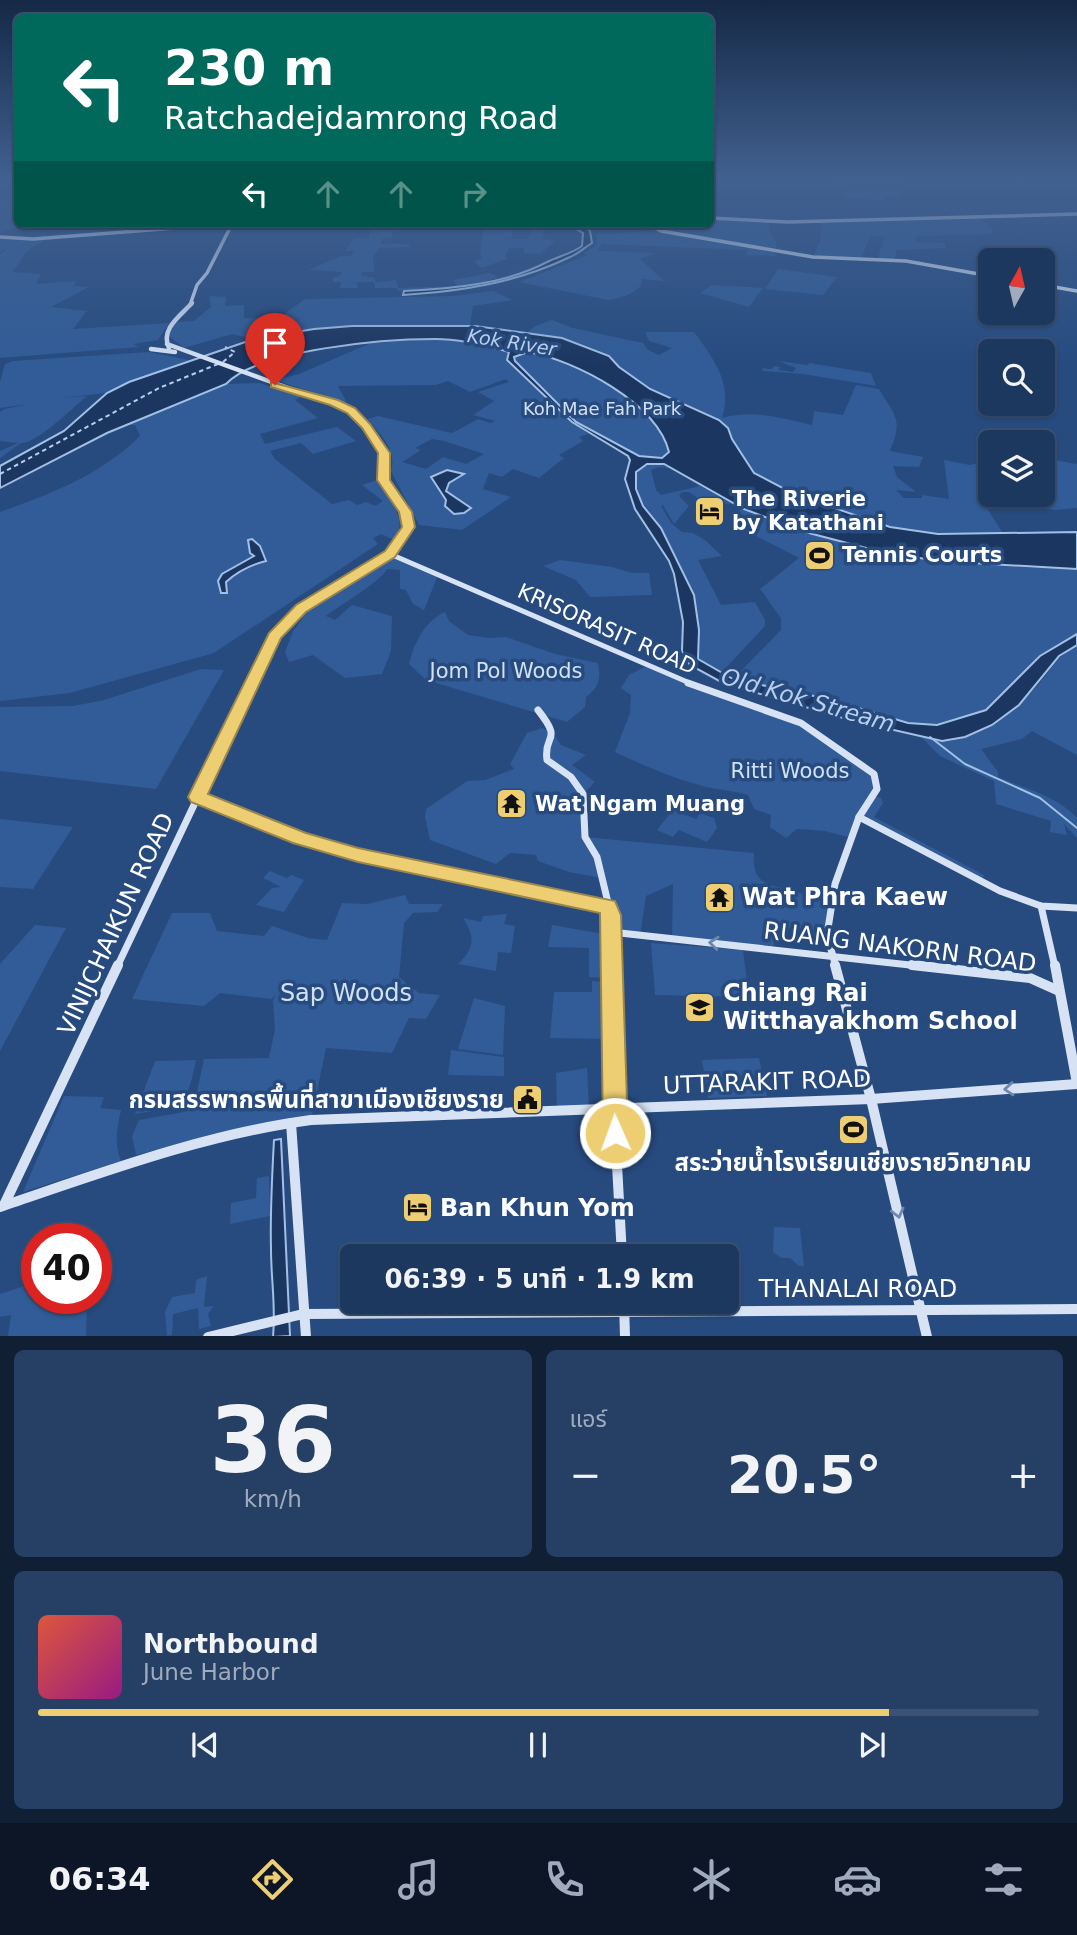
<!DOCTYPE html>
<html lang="th">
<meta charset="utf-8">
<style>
body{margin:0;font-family:"DejaVu Sans","Noto Sans Thai",sans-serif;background:#253f65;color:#f1f3f6;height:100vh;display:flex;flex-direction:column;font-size:26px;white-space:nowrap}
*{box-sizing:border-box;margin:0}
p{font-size:23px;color:#a0acbd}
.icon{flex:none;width:38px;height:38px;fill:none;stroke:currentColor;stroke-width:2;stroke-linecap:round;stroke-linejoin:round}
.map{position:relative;height:1336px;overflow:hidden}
.details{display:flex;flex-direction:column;gap:14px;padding:14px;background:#101f34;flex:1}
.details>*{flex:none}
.banner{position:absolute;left:14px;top:14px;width:700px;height:214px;border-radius:10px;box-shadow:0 2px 5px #0004,0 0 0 2px #3b5274;background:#00695c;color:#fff;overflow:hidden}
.needle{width:46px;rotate:8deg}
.tools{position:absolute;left:978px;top:248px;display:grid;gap:14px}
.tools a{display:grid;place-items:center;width:77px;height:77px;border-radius:10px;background:#1d385f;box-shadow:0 2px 5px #0004,0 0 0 2px #3b5274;font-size:35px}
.speed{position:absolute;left:21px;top:1223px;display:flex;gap:14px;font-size:35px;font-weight:700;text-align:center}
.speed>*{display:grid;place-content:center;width:91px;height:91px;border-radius:50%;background:#1d385f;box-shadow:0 2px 5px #0004,0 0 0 2px #3b5274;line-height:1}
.speed .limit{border:10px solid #d22;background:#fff;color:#111}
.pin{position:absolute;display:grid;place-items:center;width:60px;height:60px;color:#fff;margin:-72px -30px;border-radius:50% 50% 50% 0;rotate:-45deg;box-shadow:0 0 7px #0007}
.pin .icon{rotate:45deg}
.me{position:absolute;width:77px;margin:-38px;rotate:358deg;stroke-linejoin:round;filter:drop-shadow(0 0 5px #0008)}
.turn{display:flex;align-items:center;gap:24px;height:147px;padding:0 35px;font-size:32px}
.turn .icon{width:91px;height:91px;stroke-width:2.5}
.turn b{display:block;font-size:49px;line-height:60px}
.lanes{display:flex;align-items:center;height:66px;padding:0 35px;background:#0003;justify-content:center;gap:35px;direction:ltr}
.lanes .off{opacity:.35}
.big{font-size:52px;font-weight:700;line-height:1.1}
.details .card{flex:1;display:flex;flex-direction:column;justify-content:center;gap:10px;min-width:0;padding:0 24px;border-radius:10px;background:#253f65}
.details .dial{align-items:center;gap:0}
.dial b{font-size:91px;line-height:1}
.song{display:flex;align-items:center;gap:21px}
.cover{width:84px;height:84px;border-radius:10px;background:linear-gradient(135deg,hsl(10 70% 55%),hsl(310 70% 35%))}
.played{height:7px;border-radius:4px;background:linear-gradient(90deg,#eece73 85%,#3b5274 85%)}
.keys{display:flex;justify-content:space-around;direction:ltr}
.heat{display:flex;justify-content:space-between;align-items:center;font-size:38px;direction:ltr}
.details .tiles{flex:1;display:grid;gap:14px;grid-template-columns:1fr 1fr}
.card:last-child{grid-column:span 2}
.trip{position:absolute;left:340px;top:1244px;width:399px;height:70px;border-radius:10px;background:#1d385f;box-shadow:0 2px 5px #0004,0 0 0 2px #3b5274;font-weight:700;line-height:70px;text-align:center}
.tab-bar{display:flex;height:112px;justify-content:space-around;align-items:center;background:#0c1626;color:#a0acbd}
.tab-bar .icon{width:49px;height:49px}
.tab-bar .selected{color:#eece73}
.tab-bar b{font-size:32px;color:#f1f3f6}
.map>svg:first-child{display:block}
</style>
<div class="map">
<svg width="1077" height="1337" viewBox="0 0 1077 1337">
<rect width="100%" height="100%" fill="#274b7f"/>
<!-- green -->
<g fill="#315c97" fill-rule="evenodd">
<path d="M822 179 900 181 899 184H891L888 190 901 191 902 197 886 195 883 200 844 198 851 186Z"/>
<path d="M17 193 18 224H31L0 232V200Z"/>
<path d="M711 218 768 221 770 233 777 244 775 251 765 249 764 251 775 252 774 254 778 256 747 255V250L602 244 597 251 656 253 640 259 665 281 642 279 641 286C631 295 621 298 608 300L519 282 588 255 584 254 597 244 596 234 657 231 646 224H710Z"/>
<path d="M980 218 993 230 991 234 917 236 916 242 945 243V248L897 250 894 260 878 259 884 237 870 236 861 259 813 257 820 241 822 221Z"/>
<path d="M484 224 515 225 511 239H528L532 227H545L542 239 556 241 539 254 524 253V248H509L505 257 509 258 482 268 474 262 483 258 480 256Z"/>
<path d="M378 226 392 227 400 232H393L392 238H383L381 244H409L410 247 379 248 373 256 374 272H362L361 275 375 278V282L396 280 398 288 457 286 453 280 490 273 498 277 548 262 474 285 448 290 399 291 397 288H375L374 282H356L358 288H340L341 282H333V277H339L342 272 309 270 340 256H352L354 251H345L354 238H369L370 227Z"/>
<path d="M0 238H48L26 252 13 272 41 274 36 284 76 281 74 286 89 287 51 307 87 311 73 329 169 323 158 340 133 344 139 347 0 358V254L10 246 0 252Z"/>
<path d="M778 269 837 277 823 295 765 289Z"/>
<path d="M712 285 763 288 749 307 700 293Z"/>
<path d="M493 291 513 300 473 306 470 326H352L314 329 254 339 232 334 184 348 169 336 171 327 177 322 194 321 211 307 209 296 226 297 225 306 244 305V318L277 319 305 299 453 296Z"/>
<path d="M552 320 573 328 643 343 648 350 659 355 672 348 649 341 645 332H694C714 359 733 384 722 418 751 409 783 418 812 425L814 411 843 415 856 385 879 389C896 418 903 418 890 451L923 457 919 467 893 466 897 477 916 492 896 490 904 498H922V495L949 499 944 460 970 465 989 460 990 495H1043V485L1051 487 1048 470 1054 460 1077 464V508L1055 510 983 502 1004 535 938 534 890 527 796 495 755 474 719 420 650 389 619 367 609 356 528 332 535 326Z"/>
<path d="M436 339 475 342 510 352 507 360 588 434 579 437 583 441 559 455 564 458 539 478 513 469 502 477 489 473 483 489 511 497 462 530 419 525 391 471C397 449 381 436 368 419L378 416 452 433 478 419 491 423 495 421 473 415 494 401 478 392 509 382 506 379 470 392 448 381 436 385 338 386 347 403 275 380 299 374 371 343ZM432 439 444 441 484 454 466 464 443 457 426 469 402 462 421 450 415 448Z"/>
<path d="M149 352 189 360 129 382 107 393 59 398 87 396C73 407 37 444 21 443L0 458V451L18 443 0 441V412L4 409 29 404 0 408V382L5 364 13 361Z"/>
<path d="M529 352C576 360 657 403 669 453L662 458 639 456 576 422 515 361 514 357Z"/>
<path d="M778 361 808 365 809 363 871 373 876 386 803 374 762 371 763 368 772 369 774 366 780 367 779 370 793 372 796 368Z"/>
<path d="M249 369 235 374 227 384 259 383 302 396 295 400 318 418 260 434 265 444 337 427 356 441 313 454 301 443 270 451 275 459 332 504 349 500 357 505 366 502 375 506 383 501 362 485 377 480C390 500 408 517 395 540L381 534 373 538 378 544 214 653 70 693 0 701V512C51 494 102 474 140 436L135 425H126L179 395Z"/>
<path d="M656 463 670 468 659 467 651 470 656 490 661 495 700 486 732 504 703 502 689 492H682L679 496 689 506 674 524 663 505 661 506 671 523 682 532 693 533 706 541 722 556 698 560 721 605 755 602 765 620V626L721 673 697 659C700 611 683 572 661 530 649 506 635 503 636 472L647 464Z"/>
<path d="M744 509C858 552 956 568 1077 569V634C1034 652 1022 685 987 709 935 745 879 711 827 699 796 692 764 686 733 679L781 630V618L760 589 799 558 754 535 755 530 750 524 736 517 740 510Z"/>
<path d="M390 554 438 575 424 610 413 604 406 590 400 589V570L387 569C382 581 340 605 326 616L335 620 352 605 392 616 391 651 382 674 345 678 313 655 289 662 285 652 293 631 308 611 358 579Z"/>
<path d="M560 560 612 567 632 573H649L652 595 590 597 576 580 543 566Z"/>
<path d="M445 612 449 621 468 635 489 638 506 637 555 654 598 663C601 679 599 687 586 697L585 707 567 722 426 680 409 664C414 643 425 621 445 612Z"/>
<path d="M1077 645V755L1032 731 1022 739 981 749 998 772V777C1025 789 1056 795 1077 818V838L1064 824 1067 835 1050 832 1051 821 996 804 994 781 940 756 920 736C927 737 934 740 941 741 975 743 1018 708 1039 684 1054 666 1056 658 1077 645Z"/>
<path d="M647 666 801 723 877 780 873 796 881 798 883 803 874 817 984 875 982 880 858 817 848 837 825 831 797 829 786 838 770 827 771 815 754 809 748 795C731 790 715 790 699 785 670 777 642 765 615 752L630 713 631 695 621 688 629 675Z"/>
<path d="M201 669 224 670 156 789 0 771V707L73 706 104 700Z"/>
<path d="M542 728 553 733 561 745 586 755 572 765 595 782 583 794 585 837 754 853C751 888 773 884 798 892 810 896 819 900 832 902L827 935 780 926 772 949 672 939 673 884 646 896 640 935 611 932 601 878 569 872 538 861 536 855 510 853 496 864 430 840 425 817 426 809 467 781 485 780 514 769 510 764 527 733Z"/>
<path d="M673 810 696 819 700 813 714 818 717 828 707 842 679 830 673 837 657 830Z"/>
<path d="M0 819 73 827 33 889 0 887Z"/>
<path d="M270 871 287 878 291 875 304 880 284 912 256 905 272 888 281 887 263 878Z"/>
<path d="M405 895 409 904H443L437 912 413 913 404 923 399 977 419 993 440 995 426 1019 409 1018 392 1053 326 1048 311 1120 273 1125 272 1121 136 1155 132 1136 139 1120 184 1112 196 1096 204 1059 269 1058 275 1029 273 1001 276 994 272 999 220 993 204 1006 132 999 172 913H210L217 931 264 936 272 926 308 938 327 940 342 903 367 904Z"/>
<path d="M507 914 504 924 515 926 511 953 498 952 496 971 458 964C475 948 475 937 463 918L481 922 483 916Z"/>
<path d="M35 925 66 928 0 1051V964Z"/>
<path d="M552 925 604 934 606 978 589 977V948L548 947Z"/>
<path d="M651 943 743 950 749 997 655 995Z"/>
<path d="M592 981 609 982 612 1039 550 1038 554 992H592Z"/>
<path d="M474 998 505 1006 503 1055 458 1049Z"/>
<path d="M451 1050 504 1057V1076L448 1075Z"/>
<path d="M759 1058 767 1096 708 1098 702 1060Z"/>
<path d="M196 1060C186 1109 183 1106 135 1114L155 1061Z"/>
<path d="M587 1068 589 1109H557L556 1073Z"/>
<path d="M64 1096 104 1097 100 1108 121 1110C117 1129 114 1143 121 1161L23 1192Z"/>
<path d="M269 1176 270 1216 230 1224 231 1203 256 1198 257 1178Z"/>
<path d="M774 1227 800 1228 804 1266H799L790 1258H781L773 1252Z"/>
<path d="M207 1276 204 1307 214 1306 208 1314 211 1326 199 1329 198 1308 173 1314 172 1335 167 1336 165 1312 172 1297 195 1293 196 1280Z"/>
<path d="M37 1282V1298L87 1299 86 1336H8L11 1315 0 1317V1294Z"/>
</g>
<!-- water -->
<g fill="#1b3660" stroke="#a2c0e6" stroke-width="2" fill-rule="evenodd">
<path d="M567 224H580L590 231 592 243C585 247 578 254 570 257 516 283 462 291 403 295L404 291C451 289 506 284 547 262 559 256 571 254 582 246L583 233Z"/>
<path d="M352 326H475L562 338 609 356 619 367 650 389 719 420 728 428 732 439 754 473 796 495 890 527 938 534 1077 532V569L937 561 874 550 805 532 744 509 664 464H647L636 472V489L643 506 661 528 694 595 699 630 698 659 733 679 828 699 908 723 937 725 986 710 1040 656 1077 634V645L1059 656 1019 705 992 725 965 737 942 741 850 720 723 683 690 665 682 651 683 622 674 574 669 561 635 509 625 479 630 460 628 456 572 422 507 360 509 352C485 345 461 339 435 339 386 339 259 349 226 384L107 433 0 488V466L64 431 107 393 129 382 254 339 314 329ZM528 352C575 360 657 403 669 452L662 458 639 456 576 422 515 361 514 357Z"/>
<path d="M447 470 464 474 449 483 446 491 471 508 464 513 454 514 445 506 446 500 431 477Z"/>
<path d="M252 539 260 546 266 561C250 565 238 571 226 582L227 593H221L218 581 222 574 254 556 250 553 248 540Z"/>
<path d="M281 1139 290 1336 273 1337C276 1307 271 1279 271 1249 270 1213 272 1176 274 1140Z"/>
</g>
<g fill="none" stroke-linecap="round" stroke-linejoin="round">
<!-- stream -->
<path stroke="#a2c0e6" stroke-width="2" d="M930 737 965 764 1040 798 1077 828"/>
<!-- ferry -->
<g stroke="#b9cfed" stroke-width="2" stroke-dasharray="4.5 3.5" stroke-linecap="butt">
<path d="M223 362 235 352 225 347"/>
<path d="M0 474 159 388 218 364"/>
</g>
<!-- secondary-far4 -->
<g stroke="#d7e3f5" stroke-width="3.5">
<path d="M710 218 788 222 1077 214"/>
<path d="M507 224 571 228 611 224"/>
<path d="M646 224 661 231 813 257 906 261 990 276"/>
<path d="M0 237 33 239 228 224"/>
<path d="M1043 285 1077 291"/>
<path d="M190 305 197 285 207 273 232 224"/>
</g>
<!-- secondary-far3 -->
<g stroke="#d7e3f5" stroke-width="4.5">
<path d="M167 344 351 411 380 445 384 453V469"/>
<path d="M169 348C160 329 180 316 192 303"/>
<path d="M151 349 175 352"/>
</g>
<!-- secondary-far2 -->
<g stroke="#d7e3f5" stroke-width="5">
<path d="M390 554 692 684"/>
<path d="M251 684 274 637 301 608 390 554 409 527C405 505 384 490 384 467"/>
</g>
<!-- secondary-far1 -->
<g stroke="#d7e3f5" stroke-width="7">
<path d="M688 683 801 723 874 774 877 789 859 817 835 884 827 935 836 967"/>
<path d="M538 710C564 743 543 733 547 760L571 777 583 794 585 837 597 857 611 915 612 967"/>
<path d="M197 797 328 847 413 868 608 907"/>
<path d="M859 817 1000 891 1041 906 1077 908"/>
<path d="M1041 906 1055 967"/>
<path d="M611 932 928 967"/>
<path d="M117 967 252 683"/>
</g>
<!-- secondary -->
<g stroke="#d7e3f5" stroke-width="10">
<path d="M612 965 614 1110 622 1256"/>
<path d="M835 965 871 1099 927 1337"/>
<path d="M912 965 1030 978 1059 991"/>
<path d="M1055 965 1077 1083"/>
<path d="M291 1123 306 1337"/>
<path d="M4 1205 118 965"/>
<path d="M0 1207C101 1173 205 1134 311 1120L871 1099 1077 1084"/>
<path d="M624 1302 625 1337"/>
<path d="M208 1337 303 1314 1077 1309"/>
</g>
</g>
<!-- one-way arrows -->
<defs><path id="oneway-chevron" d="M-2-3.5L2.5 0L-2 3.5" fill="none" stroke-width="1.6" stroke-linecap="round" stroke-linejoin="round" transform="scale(1.75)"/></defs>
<g stroke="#6d88ae">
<use href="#oneway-chevron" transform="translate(714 943) rotate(-174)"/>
<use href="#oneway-chevron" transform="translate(1009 1089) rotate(176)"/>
<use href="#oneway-chevron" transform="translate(898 1213) rotate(76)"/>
</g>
<!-- sky -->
<linearGradient id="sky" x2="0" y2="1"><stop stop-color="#152946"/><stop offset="0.49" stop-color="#416190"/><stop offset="1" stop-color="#416190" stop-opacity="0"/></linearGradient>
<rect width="1077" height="366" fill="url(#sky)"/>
<!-- route -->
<path fill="#eece73" stroke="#9b864b" stroke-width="2" d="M271 382 338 400 355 408 370 424 390 453V480L412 512 415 527 395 557 306 612 281 638 208 794 306 833 358 848 615 901 621 915 628 1133 624 1141 615 1144 607 1141 603 1133 600 913 358 862 293 843 191 802 188 797 269 633 296 605 385 551 402 527 399 512 377 480 378 453 362 428 347 413 330 405 271 387Z"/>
<!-- icons -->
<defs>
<symbol id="hotel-square" viewBox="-11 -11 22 22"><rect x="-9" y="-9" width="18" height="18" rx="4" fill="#eece73" stroke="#274b7f"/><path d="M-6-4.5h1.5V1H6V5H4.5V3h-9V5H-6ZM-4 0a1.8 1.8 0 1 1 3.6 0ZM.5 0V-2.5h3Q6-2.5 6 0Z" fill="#111"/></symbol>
<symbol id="stadium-square" viewBox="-11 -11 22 22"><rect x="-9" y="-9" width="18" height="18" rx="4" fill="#eece73" stroke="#274b7f"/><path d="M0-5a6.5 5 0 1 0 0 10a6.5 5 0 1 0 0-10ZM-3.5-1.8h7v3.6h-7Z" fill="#111"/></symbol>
<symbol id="temple-square" viewBox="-11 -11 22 22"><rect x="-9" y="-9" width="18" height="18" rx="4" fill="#eece73" stroke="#274b7f"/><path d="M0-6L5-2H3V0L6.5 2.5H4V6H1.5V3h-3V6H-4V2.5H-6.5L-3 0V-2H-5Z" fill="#111"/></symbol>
<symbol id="school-square" viewBox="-11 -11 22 22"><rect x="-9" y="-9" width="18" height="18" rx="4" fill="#eece73" stroke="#274b7f"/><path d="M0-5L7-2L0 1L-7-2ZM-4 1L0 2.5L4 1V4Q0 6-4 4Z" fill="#111"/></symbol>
<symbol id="civic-square" viewBox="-11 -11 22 22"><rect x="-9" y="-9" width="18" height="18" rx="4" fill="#eece73" stroke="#274b7f"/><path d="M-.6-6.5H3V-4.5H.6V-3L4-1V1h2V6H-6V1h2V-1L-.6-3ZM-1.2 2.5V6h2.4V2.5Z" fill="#111"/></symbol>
</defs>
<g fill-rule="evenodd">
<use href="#hotel-square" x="692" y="494" width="35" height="35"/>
<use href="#stadium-square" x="802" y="538" width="35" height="35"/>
<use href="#temple-square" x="494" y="786" width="35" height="35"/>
<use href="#temple-square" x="702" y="880" width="35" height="35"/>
<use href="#school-square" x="682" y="990" width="35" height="35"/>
<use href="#civic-square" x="510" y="1082" width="35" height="35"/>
<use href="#stadium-square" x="836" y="1112" width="35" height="35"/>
<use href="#hotel-square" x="400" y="1190" width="35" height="35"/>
</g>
<g text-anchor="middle" stroke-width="7" stroke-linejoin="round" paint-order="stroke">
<!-- far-park labels -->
<g font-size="18" fill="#d0e0f5" stroke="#274b7f">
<text x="602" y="415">Koh Mae Fah Park</text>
</g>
<!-- far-water labels -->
<g font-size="19" font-style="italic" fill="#b9cfed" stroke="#274b7f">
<text transform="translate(512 342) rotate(9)" y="7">Kok River</text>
</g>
<!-- poi labels -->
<g font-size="21" font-weight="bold" fill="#fff" stroke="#274b7f" text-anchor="start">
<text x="732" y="506">The Riverie<tspan x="732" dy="24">by Katathani</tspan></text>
<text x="842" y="562">Tennis Courts</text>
<text x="535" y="811">Wat Ngam Muang</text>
</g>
<!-- street labels -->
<g font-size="21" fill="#fff" stroke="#274b7f">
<text transform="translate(607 629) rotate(24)" y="7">KRISORASIT ROAD</text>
</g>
<!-- park labels -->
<g font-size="21" fill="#d0e0f5" stroke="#274b7f">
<text x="506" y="678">Jom Pol Woods</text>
<text x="790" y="778">Ritti Woods</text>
</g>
<!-- water labels -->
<g font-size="23" font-style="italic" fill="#b9cfed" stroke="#274b7f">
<text transform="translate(808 700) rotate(16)" y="8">Old Kok Stream</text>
</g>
<!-- near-poi labels -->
<g font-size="24" font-weight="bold" fill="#fff" stroke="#274b7f" text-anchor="start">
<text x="742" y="905">Wat Phra Kaew</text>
<text x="723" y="1001">Chiang Rai<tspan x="723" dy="28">Witthayakhom School</tspan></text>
<text x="504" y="1108" text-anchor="end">กรมสรรพากรพื้นที่สาขาเมืองเชียงราย</text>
<text x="853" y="1171" text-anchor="middle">สระว่ายน้ำโรงเรียนเชียงรายวิทยาคม</text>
<text x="440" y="1216">Ban Khun Yom</text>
</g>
<!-- near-street labels -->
<g font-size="24" fill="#fff" stroke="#274b7f">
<text transform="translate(116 924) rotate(-65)" y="8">VINIJCHAIKUN ROAD</text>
<text transform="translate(900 947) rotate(7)" y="8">RUANG NAKORN ROAD</text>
<text transform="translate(767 1082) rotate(-2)" y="8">UTTARAKIT ROAD</text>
<text x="858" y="1297">THANALAI ROAD</text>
</g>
<!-- near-park labels -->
<g font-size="24" fill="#d0e0f5" stroke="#274b7f">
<text x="346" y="1001">Sap Woods</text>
</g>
</g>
</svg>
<div class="tools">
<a><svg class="needle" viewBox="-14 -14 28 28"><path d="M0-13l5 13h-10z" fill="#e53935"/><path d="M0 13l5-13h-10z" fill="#a0acbd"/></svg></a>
<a><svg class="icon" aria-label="search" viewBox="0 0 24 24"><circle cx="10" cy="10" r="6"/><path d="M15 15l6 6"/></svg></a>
<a><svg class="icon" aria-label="layers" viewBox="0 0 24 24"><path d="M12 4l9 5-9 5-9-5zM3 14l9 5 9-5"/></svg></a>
</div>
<div class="speed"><div class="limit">40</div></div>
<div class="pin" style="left:275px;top:385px;background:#d93025"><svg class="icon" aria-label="arrive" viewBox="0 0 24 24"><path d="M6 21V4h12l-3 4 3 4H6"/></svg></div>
<svg class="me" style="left:615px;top:1133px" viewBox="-20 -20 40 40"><circle r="17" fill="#eece73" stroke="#fff" stroke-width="3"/><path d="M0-11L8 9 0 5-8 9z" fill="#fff"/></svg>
<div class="trip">06:39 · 5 นาที · 1.9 km</div>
<div class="banner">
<div class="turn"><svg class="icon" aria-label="left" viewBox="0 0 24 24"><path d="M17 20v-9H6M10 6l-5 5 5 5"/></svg><div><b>230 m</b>Ratchadejdamrong Road</div></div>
<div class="lanes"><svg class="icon" aria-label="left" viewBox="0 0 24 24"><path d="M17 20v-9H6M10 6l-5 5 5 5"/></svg><svg class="icon off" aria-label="ahead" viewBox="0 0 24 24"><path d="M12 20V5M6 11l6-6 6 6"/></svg><svg class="icon off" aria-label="ahead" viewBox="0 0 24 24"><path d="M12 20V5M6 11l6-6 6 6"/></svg><svg class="icon off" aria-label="right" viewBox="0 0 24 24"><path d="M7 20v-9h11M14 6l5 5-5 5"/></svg></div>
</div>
</div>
<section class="details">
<div class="tiles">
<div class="card dial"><b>36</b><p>km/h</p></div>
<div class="card"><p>แอร์</p>
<div class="heat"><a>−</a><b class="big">20.5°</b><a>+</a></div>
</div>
<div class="card">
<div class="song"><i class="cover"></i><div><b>Northbound</b><p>June Harbor</p></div></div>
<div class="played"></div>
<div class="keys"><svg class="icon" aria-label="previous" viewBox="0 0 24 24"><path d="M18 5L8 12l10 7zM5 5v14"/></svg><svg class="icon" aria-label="pause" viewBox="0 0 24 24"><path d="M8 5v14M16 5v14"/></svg><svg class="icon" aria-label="next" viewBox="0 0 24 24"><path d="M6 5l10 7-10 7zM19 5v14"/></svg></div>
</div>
</div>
</section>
<nav class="tab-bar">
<b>06:34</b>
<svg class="icon selected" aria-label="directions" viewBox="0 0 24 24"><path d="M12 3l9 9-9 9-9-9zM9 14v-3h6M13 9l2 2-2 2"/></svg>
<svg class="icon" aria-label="music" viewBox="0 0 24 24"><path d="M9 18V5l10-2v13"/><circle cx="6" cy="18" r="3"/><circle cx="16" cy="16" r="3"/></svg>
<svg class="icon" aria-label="phone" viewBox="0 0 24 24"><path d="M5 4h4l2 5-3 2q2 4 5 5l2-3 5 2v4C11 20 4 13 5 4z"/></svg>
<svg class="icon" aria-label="climate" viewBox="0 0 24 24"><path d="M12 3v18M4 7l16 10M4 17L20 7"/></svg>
<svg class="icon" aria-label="car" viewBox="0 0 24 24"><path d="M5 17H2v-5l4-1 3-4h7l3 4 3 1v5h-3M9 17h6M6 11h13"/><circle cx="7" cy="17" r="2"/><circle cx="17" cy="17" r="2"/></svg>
<svg class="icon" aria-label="filters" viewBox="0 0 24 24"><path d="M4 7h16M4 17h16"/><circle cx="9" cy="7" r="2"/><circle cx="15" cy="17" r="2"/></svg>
</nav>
